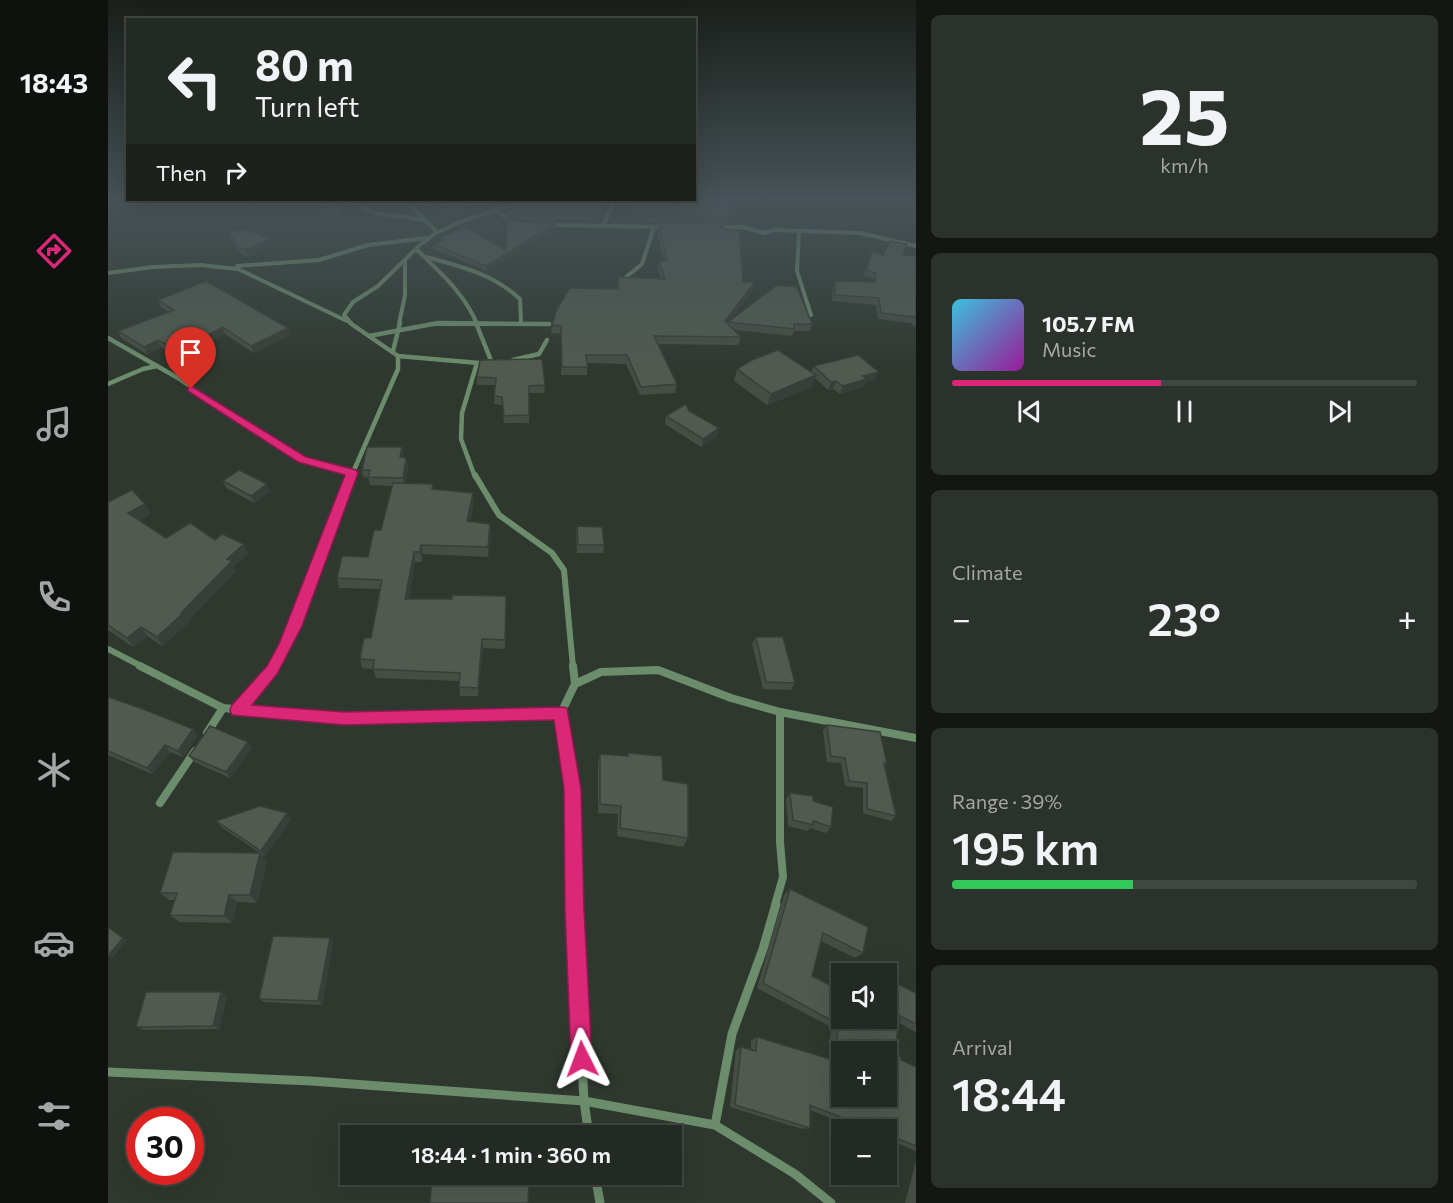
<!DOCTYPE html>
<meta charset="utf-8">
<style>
body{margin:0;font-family:Commissioner,sans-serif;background:#2b322b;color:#f1f3f6;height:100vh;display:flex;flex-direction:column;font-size:22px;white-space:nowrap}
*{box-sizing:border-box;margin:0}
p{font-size:20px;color:#a3a7a6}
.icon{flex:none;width:33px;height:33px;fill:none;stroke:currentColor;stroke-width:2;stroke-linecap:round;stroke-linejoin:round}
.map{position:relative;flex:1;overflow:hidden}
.details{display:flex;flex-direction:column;gap:15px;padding:15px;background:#131713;width:537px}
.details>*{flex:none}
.guide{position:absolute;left:18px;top:18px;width:570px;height:183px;border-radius:0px;box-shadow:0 6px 24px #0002,0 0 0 2px #404641;background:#232a23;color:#f1f3f6;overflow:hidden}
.fabs{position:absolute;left:723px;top:963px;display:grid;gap:12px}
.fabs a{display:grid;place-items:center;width:66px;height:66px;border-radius:0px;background:#232a23;box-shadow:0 6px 24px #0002,0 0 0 2px #404641;font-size:30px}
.speed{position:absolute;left:18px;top:1107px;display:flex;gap:12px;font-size:30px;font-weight:700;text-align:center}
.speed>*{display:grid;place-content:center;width:78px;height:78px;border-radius:50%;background:#232a23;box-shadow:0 6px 24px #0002,0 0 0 2px #404641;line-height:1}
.speed .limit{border:9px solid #d22;background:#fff;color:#111}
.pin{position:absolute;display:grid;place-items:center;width:51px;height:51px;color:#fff;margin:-62px -26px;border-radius:50% 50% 50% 0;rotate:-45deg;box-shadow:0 0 6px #0007}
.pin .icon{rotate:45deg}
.me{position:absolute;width:66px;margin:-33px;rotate:357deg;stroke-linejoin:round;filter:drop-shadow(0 0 4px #0008)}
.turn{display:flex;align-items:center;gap:21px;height:126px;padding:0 30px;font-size:27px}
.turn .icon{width:78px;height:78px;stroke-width:2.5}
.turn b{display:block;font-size:42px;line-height:51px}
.then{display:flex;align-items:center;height:57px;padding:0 30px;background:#0003;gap:12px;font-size:22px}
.big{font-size:45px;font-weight:600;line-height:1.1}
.details .card{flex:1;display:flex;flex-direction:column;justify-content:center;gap:9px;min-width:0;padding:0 21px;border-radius:9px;background:#2b322b}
.details .dial{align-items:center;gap:0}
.dial b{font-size:78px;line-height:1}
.song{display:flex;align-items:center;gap:18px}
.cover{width:72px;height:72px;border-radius:9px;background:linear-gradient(135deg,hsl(190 70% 55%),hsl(300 70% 35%))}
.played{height:6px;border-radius:3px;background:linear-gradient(90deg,#db2777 45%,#404641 45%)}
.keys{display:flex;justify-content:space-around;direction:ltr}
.heat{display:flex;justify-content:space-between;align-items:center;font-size:33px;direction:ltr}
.charge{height:9px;border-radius:4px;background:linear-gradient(90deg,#34c759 39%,#404641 0)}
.trip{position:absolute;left:232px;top:1125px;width:342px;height:60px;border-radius:0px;background:#232a23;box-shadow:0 6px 24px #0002,0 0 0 2px #404641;font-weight:600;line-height:60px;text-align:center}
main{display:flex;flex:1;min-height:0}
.menu{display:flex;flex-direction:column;width:108px;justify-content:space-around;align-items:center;background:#0e110e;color:#a3a7a6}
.menu .icon{width:42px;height:42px}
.menu .on{color:#db2777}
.menu b{font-size:27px;color:#f1f3f6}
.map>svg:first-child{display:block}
</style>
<main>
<nav class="menu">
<b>18:43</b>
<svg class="icon on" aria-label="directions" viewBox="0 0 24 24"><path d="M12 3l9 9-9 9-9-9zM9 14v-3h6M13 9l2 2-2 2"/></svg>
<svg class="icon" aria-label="music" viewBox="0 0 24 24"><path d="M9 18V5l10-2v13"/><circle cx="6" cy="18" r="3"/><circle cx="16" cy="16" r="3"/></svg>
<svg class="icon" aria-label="phone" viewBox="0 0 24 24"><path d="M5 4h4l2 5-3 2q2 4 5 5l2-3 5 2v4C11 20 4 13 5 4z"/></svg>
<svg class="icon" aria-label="climate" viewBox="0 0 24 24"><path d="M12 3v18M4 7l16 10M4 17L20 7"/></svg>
<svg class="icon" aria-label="car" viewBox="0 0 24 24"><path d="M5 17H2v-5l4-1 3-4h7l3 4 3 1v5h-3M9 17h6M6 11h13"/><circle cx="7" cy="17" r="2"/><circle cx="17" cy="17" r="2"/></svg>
<svg class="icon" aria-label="filters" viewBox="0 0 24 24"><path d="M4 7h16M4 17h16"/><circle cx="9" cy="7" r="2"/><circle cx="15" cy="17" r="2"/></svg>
</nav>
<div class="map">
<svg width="808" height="1203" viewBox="0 0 808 1203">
<rect width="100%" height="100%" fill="#2f382f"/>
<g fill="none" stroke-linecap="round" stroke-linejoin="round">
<!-- street-far4 -->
<g stroke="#6c8d6c" stroke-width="4">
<path d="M241 202 268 213 316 220"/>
<path d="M299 202 329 232"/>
<path d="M387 210 404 221"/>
<path d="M441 225 556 227"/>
<path d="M495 226 506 202"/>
<path d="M609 227H634L656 233 668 230 752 233 808 246"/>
<path d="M691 231 689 271 703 315"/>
<path d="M308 249C331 271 357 294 369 324"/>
<path d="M318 257C352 266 385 274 412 299L413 323"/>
<path d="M129 266 211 260 260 245 319 238"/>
<path d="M0 273 45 267 92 265 130 269 239 321"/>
<path d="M512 282 534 264 546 227"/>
<path d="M244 324 236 315 245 302 270 286 312 245 328 233 357 220 411 202"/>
<path d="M291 324 297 295V260"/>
<path d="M322 324H441"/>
</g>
<!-- street-far3 -->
<g stroke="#6c8d6c" stroke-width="4.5">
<path d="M242 323 290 356V369L243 477"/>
<path d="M368 323 384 363"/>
<path d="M261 336 330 323 441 324"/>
<path d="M0 338 70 378 122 415 194 460 244 473"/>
<path d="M285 351 292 323"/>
<path d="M290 356 371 363"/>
<path d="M405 360 431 354 439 340"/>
<path d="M0 384 35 369 49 366"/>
<path d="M367 477 353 439 354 413 369 363"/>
</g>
<!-- street-far2 -->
<g stroke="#6c8d6c" stroke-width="6">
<path d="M367 475 391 515 444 553 456 570 465 667"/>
<path d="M0 649 35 667"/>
<path d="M166 667 187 626 243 475"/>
</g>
<!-- street-far1 -->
<g stroke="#6c8d6c" stroke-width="8">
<path d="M32 666 115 708 236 719 453 713"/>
<path d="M465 666 467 684"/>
<path d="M129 710 166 666"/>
<path d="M99 733 115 708"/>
<path d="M52 803 87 751"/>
<path d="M466 905 464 789 453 713 467 684 493 672 550 670 623 698 672 712 808 738"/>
<path d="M667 905 675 877 672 842V712"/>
</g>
<!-- street -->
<g stroke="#6c8d6c" stroke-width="9">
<path d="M466 904 476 1101 481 1136"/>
<path d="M0 1072 203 1081 476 1101 607 1125 687 1174 723 1203"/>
<path d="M607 1125 624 1034 655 949 668 904"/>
<path d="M487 1174 492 1203"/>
</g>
</g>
<!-- wall -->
<g fill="#454d45">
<path d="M191 202H230L237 212 231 222Z"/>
<path d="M237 202H247L251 210 242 215Z"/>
<path d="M252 202H267L261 206Z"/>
<path d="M308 202H382L365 213 350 218Z"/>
<path d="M406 202H503L487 221 448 218V221H427L408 218 399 213V204Z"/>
<path d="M510 202H626L618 223 540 222 539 214H524L521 203 510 204Z"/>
<path d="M406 221 447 224V229L378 271 326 249V244L334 240 333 237 398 250Z"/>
<path d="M551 223 615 229 635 282H647L645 291 622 320 704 324 702 331H686L684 336 626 330 633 337 630 345 550 344 569 384 567 393 532 395 518 364 479 363V375H453V334L443 333 444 325 509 289 510 277 553 279 550 269 551 261H556L549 230Z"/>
<path d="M121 232 164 246 140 257 133 254 123 239Z"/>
<path d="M764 251 775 255H795L808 256V326H805L804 323 770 319 768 305 724 301 725 287 727 281 765 282 766 279 755 276Z"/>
<path d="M50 300 182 335 146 353 117 334 73 358 53 347 39 354 13 338 10 331 61 312 53 307Z"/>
<path d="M372 360 437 385 436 393H421V423H396L394 405 386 404 387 385H369V377Z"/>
<path d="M706 366 767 380 757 383 755 387 732 394 725 389 720 390 707 378 704 387 659 405 626 381 629 369 703 372Z"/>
<path d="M581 411 611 428 609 436 593 447 557 424 558 416Z"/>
<path d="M294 447 295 457 300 466 297 483 326 490 366 503 362 521 382 524 383 534 380 557 315 554 314 562H307L301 599H344L398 596 397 649 375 648 370 696H352L351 681 268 678 265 669 254 668 252 659 263 638 272 589 231 588 229 578 260 557 273 530 284 486 262 485 260 478 255 477 254 470Z"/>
<path d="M115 481 162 491 146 503 118 488Z"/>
<path d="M0 502 37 504 42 514 31 520 58 538 107 540 140 554 126 566 128 571 79 622 80 623 54 646 39 636 25 647 0 630Z"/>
<path d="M469 526 496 545 495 553H469L468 534Z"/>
<path d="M648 637 687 683 683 690 655 689 644 644Z"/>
<path d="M0 697 85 729 89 736 75 757 62 752 44 774 0 755Z"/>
<path d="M719 725 779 764 777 766 788 816 783 821 755 813V788L737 786 733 763 719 762 715 731Z"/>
<path d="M144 748 122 778 86 762 81 756Z"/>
<path d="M520 753 555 780 580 838 575 847 509 836 510 814 490 813V763L492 754 519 756Z"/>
<path d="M682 793 705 801 723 827 718 833 702 828 700 831 680 826 678 799Z"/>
<path d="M179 813 183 819 157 857 153 854 159 861 149 903 129 902 124 923 71 922 62 915 67 900H61L52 893 152 853 113 827 108 821Z"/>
<path d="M682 889 755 953 747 958 713 941 704 976 734 1018 808 993V1032L791 1023 786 1054 793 1060 808 1067V1151L778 1139V1130H753L702 1110V1128L694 1129 622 1107 628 1050 633 1047 643 1050V1040L649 1037 721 1059 723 1027 649 988 676 895Z"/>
<path d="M222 938 225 942 214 1005 156 1002 151 999Z"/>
<path d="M755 966 770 974H747V971Z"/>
<path d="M119 996 111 1029 36 1030 28 1027Z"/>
<path d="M808 1161V1203H797Z"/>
</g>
<!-- shaded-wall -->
<g fill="#383f38">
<path d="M260 202H267L261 206Z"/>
<path d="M373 202H382L365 213 350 218V213Z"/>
<path d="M499 202H503L487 221V216Z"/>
<path d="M250 203 251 210 242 215 241 208Z"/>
<path d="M236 206 237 212 231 222 230 216Z"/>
<path d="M447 224V229L378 271V266Z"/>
<path d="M162 239 164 246 140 257 138 250Z"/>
<path d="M647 282 645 291 621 322H620L619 324 617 321Z"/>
<path d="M115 327 117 334 73 358 70 351Z"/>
<path d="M180 328 182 335 146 353 143 346Z"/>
<path d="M50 340 53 347 39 354 36 347Z"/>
<path d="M771 372 767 380 757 383 755 387 732 394 735 386 755 376Z"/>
<path d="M708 375 704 387 659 405 663 394Z"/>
<path d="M728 381 725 389 720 390 723 382Z"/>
<path d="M611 428 609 436 593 447 595 439Z"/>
<path d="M294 447 295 455 293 465 292 457Z"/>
<path d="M298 458 300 466 296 486 295 478Z"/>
<path d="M159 484 162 491 146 503 143 496Z"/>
<path d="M365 493 366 503 360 531 359 521Z"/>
<path d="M37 504 42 514 26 522 20 513Z"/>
<path d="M382 524 383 534 380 557V547Z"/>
<path d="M136 544 140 554 126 566 128 571 79 622 80 623 54 646 49 637 73 613 119 559Z"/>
<path d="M313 545 315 554 314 562 312 552Z"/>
<path d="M306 552 307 562 299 608 297 599Z"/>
<path d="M33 627 39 636 25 647 19 638Z"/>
<path d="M374 639 375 648 370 696V688Z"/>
<path d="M85 729 89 736 75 757 70 751Z"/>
<path d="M140 742 144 748 122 778 118 772Z"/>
<path d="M57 745 62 752 44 774 39 768Z"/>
<path d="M179 813 183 819 157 857 153 851Z"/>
<path d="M152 853 159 861 149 903 142 895Z"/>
<path d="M121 895 129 902 124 923 116 916Z"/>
<path d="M0 927 19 940 4 959 0 956Z"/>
<path d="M222 938 225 942 214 1005 210 1001Z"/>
<path d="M113 992 119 996 111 1029 105 1026Z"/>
</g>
<!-- building -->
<g fill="#505a50" stroke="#383f38" stroke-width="1.5" fill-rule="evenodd">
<path d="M202 202H230L236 206 230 216Z"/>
<path d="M238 202H247L250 203 241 208Z"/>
<path d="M322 202H373L364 207 350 213Z"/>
<path d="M406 202H499L487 216 448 212V215H427L408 212 399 207V204Z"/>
<path d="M523 202 594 203 625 202 619 217 541 216 540 209H525Z"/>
<path d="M399 217 406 221 447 224 378 266 326 244 336 239 333 237 357 227 398 250Z"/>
<path d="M551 223H616L614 229 631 230 635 282H647L617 321 633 337 546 336 569 384 533 387 519 355H478L480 367H454L453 326 444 325 449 309 462 288 511 289 510 277 557 279 551 261H559Z"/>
<path d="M138 229 162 239 138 250 131 247 121 232Z"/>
<path d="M782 241 799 244 795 255 808 256V320L807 317 773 313 771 298 727 295V281L767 282 768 273 758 270 764 251 775 255Z"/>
<path d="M98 281 180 328 143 346 115 327 70 351 50 340 36 347 10 331 66 310 50 300Z"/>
<path d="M669 285 689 287 704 324H686V329L620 322Z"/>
<path d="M670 350 708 375 663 394 629 369 644 360Z"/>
<path d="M750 355 771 372 755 376 759 379 735 386 728 381 723 382 706 366Z"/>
<path d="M434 359 437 385 421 386V415L396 416 394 397 386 396 388 378 369 377 372 360Z"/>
<path d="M578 404 581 411 611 428 595 439 558 416Z"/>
<path d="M259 447H294L292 457 298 458 295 478 260 477 262 470H254Z"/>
<path d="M131 470 159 484 143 496 115 481Z"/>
<path d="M285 483 325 484 324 489 365 493 359 521 382 524 380 547 313 545 312 552H306L297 599H344V595L398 596 397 640 374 639 370 688 351 687 352 673 265 669 266 660 252 659 256 638H263L274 580 229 578 234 556 260 557 266 530H273Z"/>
<path d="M24 490 37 504 20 513 58 538 82 523 107 540 114 534 136 544 119 559 124 561 73 613 74 614 49 637 33 627 19 638 0 625V502Z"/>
<path d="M469 526 494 527 496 545H470Z"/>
<path d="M648 637H675L687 683 658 682Z"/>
<path d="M0 697 35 709 85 729 70 751 57 745 39 768 0 751Z"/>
<path d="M719 725 772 732 779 764 776 763 788 816 759 809V783L741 781 737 758 723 756Z"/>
<path d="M102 726 140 742 118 772 81 756Z"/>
<path d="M520 753 554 756 555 780 580 784V838L512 828 513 806 492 804V754L520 756Z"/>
<path d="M682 793 705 796V801L725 807 723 827 705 821V825L685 820Z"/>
<path d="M152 806 179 813 153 851 108 821Z"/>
<path d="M65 852 152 853 142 895H121L116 916 62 915 69 893H52Z"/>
<path d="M682 889 760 927 755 953 715 933 704 976 734 991V1018H778V978L808 993V1024L792 1016 786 1054 793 1057V1060L808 1067V1146L778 1134V1130H766L702 1105V1128L627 1105 633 1047 648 1051 649 1037 728 1061 730 1024 655 983ZM734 1052H778V1096H734Z"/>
<path d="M0 927 15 938 0 956Z"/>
<path d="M165 936 222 938 210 1001 151 999Z"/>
<path d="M755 966 770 974H753Z"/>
<path d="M38 992H113L105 1026 28 1027Z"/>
<path d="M324 1176 421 1182 420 1203H322Z"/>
</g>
<!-- sky -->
<linearGradient id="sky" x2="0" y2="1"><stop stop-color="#1a1f1a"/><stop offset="0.54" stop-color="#475358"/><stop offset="1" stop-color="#475358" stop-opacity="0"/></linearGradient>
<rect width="808" height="371" fill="url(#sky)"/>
<!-- route -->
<path fill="#db2777" stroke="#8e194d" stroke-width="1.5" d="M83 386 198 457 248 470 250 473 194 626 169 674 144 705 236 712 453 707 459 708 473 789 476 910 484 1059 481 1066 474 1069 467 1066 463 1059 457 910 456 789 446 720 236 725 124 715 122 710 124 705 159 666 171 644 237 475 190 462 80 391V387Z"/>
</svg>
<div class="fabs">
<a><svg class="icon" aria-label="sound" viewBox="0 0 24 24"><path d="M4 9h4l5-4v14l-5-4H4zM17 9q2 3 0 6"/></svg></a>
<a>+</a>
<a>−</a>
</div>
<div class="speed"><div class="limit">30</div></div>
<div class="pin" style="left:83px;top:389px;background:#d93025"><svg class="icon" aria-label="arrive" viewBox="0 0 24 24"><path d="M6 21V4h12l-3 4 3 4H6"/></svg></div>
<svg class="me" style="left:474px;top:1059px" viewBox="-20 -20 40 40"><path d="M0-17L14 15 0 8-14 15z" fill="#db2777" stroke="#fff" stroke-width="4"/></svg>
<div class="trip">18:44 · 1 min · 360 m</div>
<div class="guide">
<div class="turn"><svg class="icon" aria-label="left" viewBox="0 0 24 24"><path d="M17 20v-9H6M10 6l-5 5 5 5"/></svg><div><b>80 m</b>Turn left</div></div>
<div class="then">Then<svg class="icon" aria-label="right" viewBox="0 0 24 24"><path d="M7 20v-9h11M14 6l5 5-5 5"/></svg></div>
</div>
</div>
<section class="details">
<div class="card dial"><b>25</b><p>km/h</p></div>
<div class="card">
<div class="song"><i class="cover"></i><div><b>105.7 FM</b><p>Music</p></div></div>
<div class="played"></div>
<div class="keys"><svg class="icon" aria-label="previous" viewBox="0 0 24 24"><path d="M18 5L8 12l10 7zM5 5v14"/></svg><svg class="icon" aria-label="pause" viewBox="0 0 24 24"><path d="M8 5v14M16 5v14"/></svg><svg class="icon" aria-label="next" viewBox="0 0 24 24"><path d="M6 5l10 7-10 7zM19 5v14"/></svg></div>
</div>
<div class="card"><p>Climate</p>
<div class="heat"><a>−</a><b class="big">23°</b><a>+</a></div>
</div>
<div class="card"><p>Range · 39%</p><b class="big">195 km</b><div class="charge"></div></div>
<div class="card"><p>Arrival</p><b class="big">18:44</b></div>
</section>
</main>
